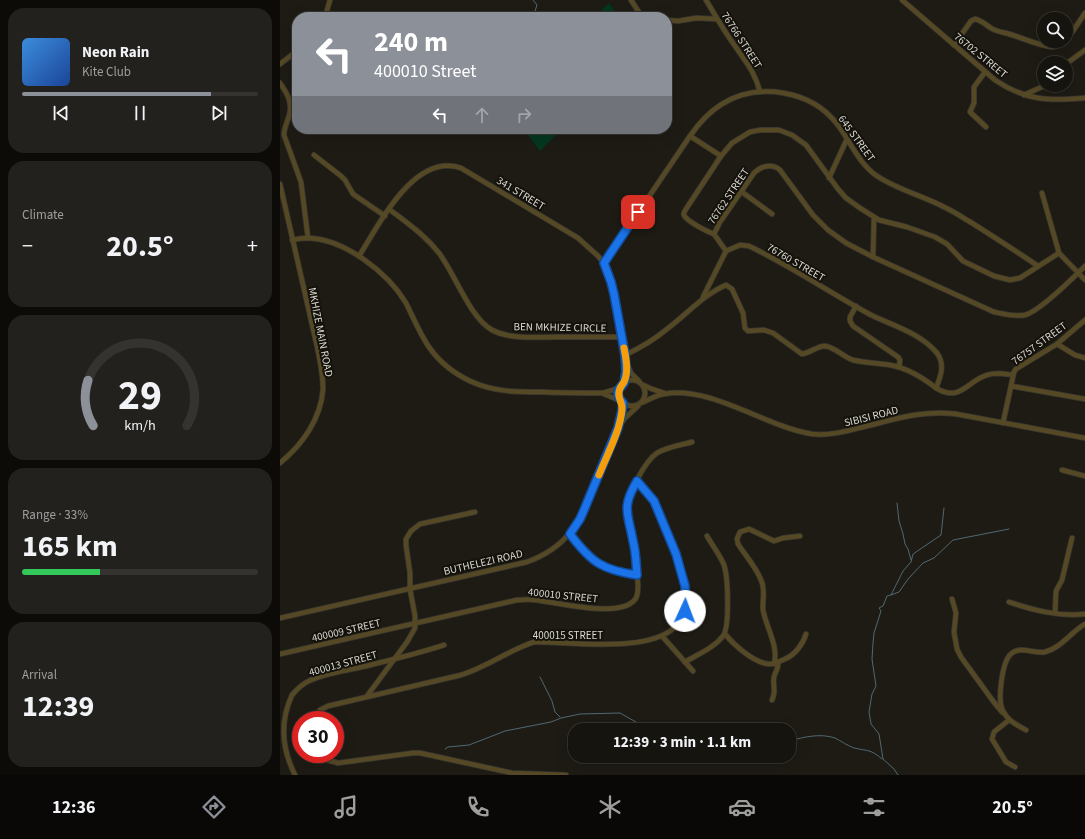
<!DOCTYPE html>
<meta charset="utf-8">
<style>
body{margin:0;font-family:"Source Sans 3",sans-serif;background:#23211d;color:#f1f3f6;height:100vh;display:flex;flex-direction:column;font-size:15px;white-space:nowrap}
*{box-sizing:border-box;margin:0}
p{font-size:13px;color:#9e9e9e}
.icon{flex:none;width:22px;height:22px;fill:none;stroke:currentColor;stroke-width:2;stroke-linecap:round;stroke-linejoin:round}
.map{position:relative;flex:1;overflow:hidden}
.details{display:flex;flex-direction:column;gap:8px;padding:8px;background:#0c0b08;width:280px}
.details>*{flex:none}
.top-card{position:absolute;left:12px;top:12px;width:380px;height:122px;border-radius:16px;box-shadow:0 4px 16px #0002,0 0 0 1px #35332f;background:#8c9099;color:#fff;overflow:hidden}
.fabs{position:absolute;left:757px;top:12px;display:grid;gap:8px}
.fabs a{display:grid;place-items:center;width:36px;height:36px;border-radius:50%;background:#16140f;box-shadow:0 4px 16px #0002,0 0 0 1px #35332f;font-size:20px}
.speed{position:absolute;left:12px;top:711px;display:flex;gap:8px;font-size:20px;font-weight:700;text-align:center}
.speed>*{display:grid;place-content:center;width:52px;height:52px;border-radius:50%;background:#16140f;box-shadow:0 4px 16px #0002,0 0 0 1px #35332f;line-height:1}
.speed .limit{border:6px solid #d22;background:#fff;color:#111}
.pin{position:absolute;display:grid;place-items:center;width:34px;height:34px;color:#fff;margin:-17px;border-radius:8px;box-shadow:0 2px 6px #0006}
.me{position:absolute;width:44px;margin:-22px;rotate:2deg;stroke-linejoin:round;filter:drop-shadow(0 0 3px #0008)}
.turn{display:flex;align-items:center;gap:14px;height:84px;padding:0 16px;font-size:18px}
.turn .icon{width:52px;height:52px;stroke-width:2.5}
.turn b{display:block;font-size:28px;line-height:34px}
.lanes{display:flex;align-items:center;height:38px;padding:0 16px;background:#0003;justify-content:center;gap:20px;direction:ltr}
.lanes .off{opacity:.35}
.big{font-size:30px;font-weight:700;line-height:1.1}
.details .card{flex:1;display:flex;flex-direction:column;justify-content:center;gap:6px;min-width:0;padding:0 14px;border-radius:16px;background:#23211d}
.details .dial{align-items:center;gap:0}
.dial svg{height:104px;overflow:visible;fill:none;stroke:#35332f;stroke-width:7;stroke-linecap:round;text-anchor:middle}
.dial text{fill:#f1f3f6;stroke:none}
.song{display:flex;align-items:center;gap:12px}
.cover{width:48px;height:48px;border-radius:6px;background:linear-gradient(135deg,hsl(210 70% 55%),hsl(220 70% 35%))}
.played{height:4px;border-radius:2px;background:linear-gradient(90deg,#8c9099 80%,#35332f 80%)}
.keys{display:flex;justify-content:space-around;direction:ltr}
.heat{display:flex;justify-content:space-between;align-items:center;font-size:22px;direction:ltr}
.charge{height:6px;border-radius:3px;background:linear-gradient(90deg,#34c759 33%,#35332f 0)}
.trip{position:absolute;left:288px;top:723px;width:228px;height:40px;border-radius:16px;background:#16140f;box-shadow:0 4px 16px #0002,0 0 0 1px #35332f;font-weight:700;line-height:40px;text-align:center}
.menu{display:flex;height:64px;justify-content:space-around;align-items:center;background:#090806;color:#9e9e9e}
.menu .icon{width:28px;height:28px}
.menu .current{color:#8c9099}
.menu b{font-size:18px;color:#f1f3f6}
main{display:flex;flex:1;min-height:0}
.map>svg:first-child{display:block}
</style>
<main>
<section class="details">
<div class="card">
<div class="song"><i class="cover"></i><div><b>Neon Rain</b><p>Kite Club</p></div></div>
<div class="played"></div>
<div class="keys"><svg class="icon" aria-label="previous" viewBox="0 0 24 24"><path d="M18 5L8 12l10 7zM5 5v14"/></svg><svg class="icon" aria-label="pause" viewBox="0 0 24 24"><path d="M8 5v14M16 5v14"/></svg><svg class="icon" aria-label="next" viewBox="0 0 24 24"><path d="M6 5l10 7-10 7zM19 5v14"/></svg></div>
</div>
<div class="card"><p>Climate</p>
<div class="heat"><a>−</a><b class="big">20.5°</b><a>+</a></div>
</div>
<div class="card dial"><svg viewBox="0 0 100 80">
<path d="M14 69A42 42 0 1 1 86 69"/>
<path d="M14 69A42 42 0 0 1 10 34" stroke="#8c9099"/>
<text x="50" y="56" font-size="32" font-weight="700">29</text>
<text x="50" y="72" font-size="11">km/h</text>
</svg></div>
<div class="card"><p>Range · 33%</p><b class="big">165 km</b><div class="charge"></div></div>
<div class="card"><p>Arrival</p><b class="big">12:39</b></div>
</section>
<div class="map">
<svg width="805" height="775" viewBox="0 0 805 775">
<rect width="100%" height="100%" fill="#1d1b14"/>
<!-- park -->
<g fill="#043720">
<path d="M329 3 339 17H314Z"/>
<path d="M244 129H282L260 151Z"/>
</g>
<g fill="none" stroke-linecap="round" stroke-linejoin="round">
<!-- stream -->
<g stroke="#506972" stroke-width="1">
<path d="M253 0 257 5 253 17"/>
<path d="M617 503 619 521 623 534 625 544 628 549 631 560"/>
<path d="M611 595 619 592 628 579 643 563 654 558 673 540 729 529"/>
<path d="M260 677 272 701 275 712 280 717"/>
<path d="M509 741C524 737 540 733 555 738 561 741 568 746 574 748 587 751 591 749 602 759"/>
<path d="M165 749 168 747 189 745 225 731 271 722 281 718 300 714 340 713 363 726 368 730"/>
<path d="M618 775 614 769 603 759 599 734 591 724 589 712 592 694 596 686 592 659 593 643 594 633 601 611 599 608 603 606 607 596 611 595 623 571 631 562 633 554 661 535 664 508"/>
</g>
<defs>
<g id="minor">
<path d="M351 0 362 17"/>
<path d="M426 0C435 15 444 31 455 46 466 62 475 72 480 92"/>
<path d="M622 0 715 80C746 101 769 101 805 98"/>
<path d="M45 17 50 0"/>
<path d="M387 20 398 21 416 18 437 19"/>
<path d="M786 39 793 31 805 13"/>
<path d="M674 45 691 21 695 19C701 20 706 25 711 28 717 32 723 32 729 34 743 38 757 45 772 47 776 47 780 44 783 41"/>
<path d="M0 64 17 51"/>
<path d="M786 64 805 50"/>
<path d="M705 72 694 87V103L690 112 706 127"/>
<path d="M0 83C7 93 13 103 9 116 7 123 4 128 4 135L21 182 28 238"/>
<path d="M744 95 766 85"/>
<path d="M410 136 441 156"/>
<path d="M34 155 61 176 65 180 73 194 105 216"/>
<path d="M549 178 567 139"/>
<path d="M0 184 37 346C40 360 43 375 43 389 41 419 22 445 0 463"/>
<path d="M462 192 492 214"/>
<path d="M762 193 779 253 805 280"/>
<path d="M109 209C127 223 145 235 159 253 175 274 190 318 212 330 231 340 257 337 278 337 299 337 320 337 342 337"/>
<path d="M12 240C17 239 23 238 28 238 65 239 108 273 126 303 132 315 137 327 144 339 154 357 171 372 190 381 213 392 237 392 262 392 282 393 302 393 323 393L336 389 341 385"/>
<path d="M446 251 460 245 469 246C511 266 550 293 591 315 614 326 640 333 657 353 665 364 661 376 656 388 680 403 687 381 707 375 716 372 724 374 733 375"/>
<path d="M779 253 740 278 730 280 714 276 683 261 667 244 655 237 627 227 599 220 580 208 566 198 558 189 526 145 512 135 499 130H480L470 132 452 143 441 156 406 209C405 211 403 213 404 215 406 221 428 232 434 234L440 222 474 173C481 166 492 163 500 170L533 215 548 230 566 243 593 257 714 312C724 314 735 317 745 315 759 311 793 278 805 266"/>
<path d="M79 256C99 225 134 152 181 168L298 238 318 256 324 263 331 282 346 363V371L344 383"/>
<path d="M593 257 594 218"/>
<path d="M324 263 410 136C419 123 429 112 442 104 478 82 531 90 557 124 571 142 578 163 597 176 618 190 644 196 666 208 675 212 683 218 692 223 714 237 736 251 758 266"/>
<path d="M423 297 446 251 434 234"/>
<path d="M576 306 570 317V321L573 326 618 357 620 360 619 367"/>
<path d="M777 344 795 355 805 358"/>
<path d="M345 355C360 348 374 340 387 329 407 314 423 295 446 285L452 289 463 313 465 328 468 331 484 330 493 333 522 354C530 353 537 346 545 346 555 347 563 357 573 360 585 363 598 363 610 365 627 368 642 377 656 388"/>
<path d="M347 364 351 373 359 381"/>
<circle cx="352" cy="393" r="13"/>
<path d="M363 385 372 389 384 393"/>
<path d="M731 386 734 372 736 369 777 344 805 320"/>
<path d="M324 394 341 401"/>
<path d="M361 403C369 400 376 395 384 394 430 385 486 427 532 434 550 436 567 431 583 427 616 419 642 410 676 414L805 438"/>
<path d="M723 423 731 386 805 399"/>
<path d="M340 425 345 418 358 406"/>
<path d="M782 470 805 476"/>
<path d="M290 534C311 562 322 570 357 575"/>
<path d="M672 599 676 613 674 632 677 649 681 657 713 701 722 712"/>
<path d="M729 602C753 610 779 617 805 614"/>
<path d="M775 613 776 591 782 580 792 538"/>
<path d="M0 618 247 562C288 547 299 523 315 485 322 466 330 447 338 428L342 413 343 403"/>
<path d="M445 634C454 645 475 664 490 664 495 664 500 661 505 659 515 655 523 644 526 634"/>
<path d="M382 636 413 671"/>
<path d="M0 654 237 600C243 600 249 599 255 600 276 602 343 620 356 598 358 594 358 590 358 586 357 572 357 559 354 546 352 534 346 522 347 509 347 495 365 461 377 453 387 447 401 445 412 442"/>
<path d="M405 662C418 654 434 648 443 636 450 627 448 577 444 565 440 555 432 545 427 536"/>
<path d="M494 664C499 646 486 627 483 610 482 600 486 590 481 580 476 567 465 555 458 544L457 539 460 532 469 529 494 541 503 538 520 536"/>
<path d="M87 696 127 642 135 628V616L130 589V573L126 545V539L131 531 140 524 195 512"/>
<path d="M492 700C497 690 492 686 494 677 495 672 499 668 498 662"/>
<path d="M33 720 40 710 48 706 181 675C207 667 229 650 254 642 291 641 392 659 405 611 409 597 405 580 400 566 396 552 390 538 384 524 381 516 379 508 374 502 370 494 363 487 357 481"/>
<path d="M729 720 714 732 712 739 726 762 735 767"/>
<path d="M746 730C737 725 728 721 723 711 717 700 722 660 732 653 741 646 755 654 765 652 781 648 791 632 805 624"/>
<path d="M41 754 47 760 58 763 133 753H140L232 773 286 775"/>
<path d="M15 775C2 749 0 721 12 695 17 689 23 683 31 680 49 672 71 670 90 665 115 659 140 653 164 645"/>
</g>
</defs>
<!-- minor casing -->
<use href="#minor" stroke="#37352f" stroke-width="6"/>
<!-- minor -->
<use href="#minor" stroke="#544825" stroke-width="4.5"/>
</g>
<g fill="none" stroke-linecap="round" stroke-linejoin="round">
<defs>
<path id="route" d="M358 212 324 263 331 282 334 294 345 355 346 371 344 383 339 389 338 393 339 398 343 403 342 410 338 428 304 510 300 519 290 534C311 562 322 570 357 575 356 564 356 552 353 541 348 513 341 508 357 481L374 501 396 554 405 586 406 604 405 611"/>
</defs>
<!-- route casing -->
<use href="#route" stroke="#114b97" stroke-width="10"/>
<!-- route -->
<use href="#route" stroke="#1a73e8" stroke-width="7"/>
<!-- slow -->
<path stroke="#f59e0b" stroke-width="7" d="M319 475C327 455 340 431 342 410 343 403 338 399 339 393 339 388 342 385 344 382 349 372 346 358 344 348"/>
</g>
<g text-anchor="middle" stroke-width="4" stroke-linejoin="round" paint-order="stroke">
<!-- street labels -->
<g font-size="11" fill="#d9d8d3" stroke="#14120b">
<text transform="translate(462 40) rotate(57)" y="4">76766 STREET</text>
<text transform="translate(701 55) rotate(39)" y="4">76702 STREET</text>
<text transform="translate(577 138) rotate(54)" y="4">645 STREET</text>
<text transform="translate(241 193) rotate(31)" y="4">341 STREET</text>
<text transform="translate(448 196) rotate(-56)" y="4">76762 STREET</text>
<text transform="translate(516 262) rotate(30)" y="4">76760 STREET</text>
<text transform="translate(280 327) rotate(1)" y="4">BEN MKHIZE CIRCLE</text>
<text transform="translate(41 332) rotate(79)" y="4">MKHIZE MAIN ROAD</text>
<text transform="translate(759 343) rotate(-36)" y="4">76757 STREET</text>
<text transform="translate(591 416) rotate(-14)" y="4">SIBISI ROAD</text>
<text transform="translate(203 562) rotate(-13)" y="4">BUTHELEZI ROAD</text>
<text transform="translate(283 595) rotate(6)" y="4">400010 STREET</text>
<text transform="translate(66 630) rotate(-13)" y="4">400009 STREET</text>
<text x="288" y="639">400015 STREET</text>
<text transform="translate(63 663) rotate(-15)" y="4">400013 STREET</text>
</g>
</g>
</svg>
<div class="fabs">
<a><svg class="icon" aria-label="search" viewBox="0 0 24 24"><circle cx="10" cy="10" r="6"/><path d="M15 15l6 6"/></svg></a>
<a><svg class="icon" aria-label="layers" viewBox="0 0 24 24"><path d="M12 4l9 5-9 5-9-5zM3 14l9 5 9-5"/></svg></a>
</div>
<div class="speed"><div class="limit">30</div></div>
<div class="pin" style="left:358px;top:212px;background:#d93025"><svg class="icon" aria-label="arrive" viewBox="0 0 24 24"><path d="M6 21V4h12l-3 4 3 4H6"/></svg></div>
<svg class="me" style="left:405px;top:611px" viewBox="-20 -20 40 40"><circle r="19" fill="#fff"/><path d="M0-13L10 11 0 6-10 11z" fill="#1a73e8"/></svg>
<div class="trip">12:39 · 3 min · 1.1 km</div>
<div class="top-card">
<div class="turn"><svg class="icon" aria-label="left" viewBox="0 0 24 24"><path d="M17 20v-9H6M10 6l-5 5 5 5"/></svg><div><b>240 m</b>400010 Street</div></div>
<div class="lanes"><svg class="icon" aria-label="left" viewBox="0 0 24 24"><path d="M17 20v-9H6M10 6l-5 5 5 5"/></svg><svg class="icon off" aria-label="ahead" viewBox="0 0 24 24"><path d="M12 20V5M6 11l6-6 6 6"/></svg><svg class="icon off" aria-label="right" viewBox="0 0 24 24"><path d="M7 20v-9h11M14 6l5 5-5 5"/></svg></div>
</div>
</div>
</main>
<nav class="menu">
<b>12:36</b>
<svg class="icon current" aria-label="directions" viewBox="0 0 24 24"><path d="M12 3l9 9-9 9-9-9zM9 14v-3h6M13 9l2 2-2 2"/></svg>
<svg class="icon" aria-label="music" viewBox="0 0 24 24"><path d="M9 18V5l10-2v13"/><circle cx="6" cy="18" r="3"/><circle cx="16" cy="16" r="3"/></svg>
<svg class="icon" aria-label="phone" viewBox="0 0 24 24"><path d="M5 4h4l2 5-3 2q2 4 5 5l2-3 5 2v4C11 20 4 13 5 4z"/></svg>
<svg class="icon" aria-label="climate" viewBox="0 0 24 24"><path d="M12 3v18M4 7l16 10M4 17L20 7"/></svg>
<svg class="icon" aria-label="car" viewBox="0 0 24 24"><path d="M5 17H2v-5l4-1 3-4h7l3 4 3 1v5h-3M9 17h6M6 11h13"/><circle cx="7" cy="17" r="2"/><circle cx="17" cy="17" r="2"/></svg>
<svg class="icon" aria-label="filters" viewBox="0 0 24 24"><path d="M4 7h16M4 17h16"/><circle cx="9" cy="7" r="2"/><circle cx="15" cy="17" r="2"/></svg>
<b>20.5°</b>
</nav>
